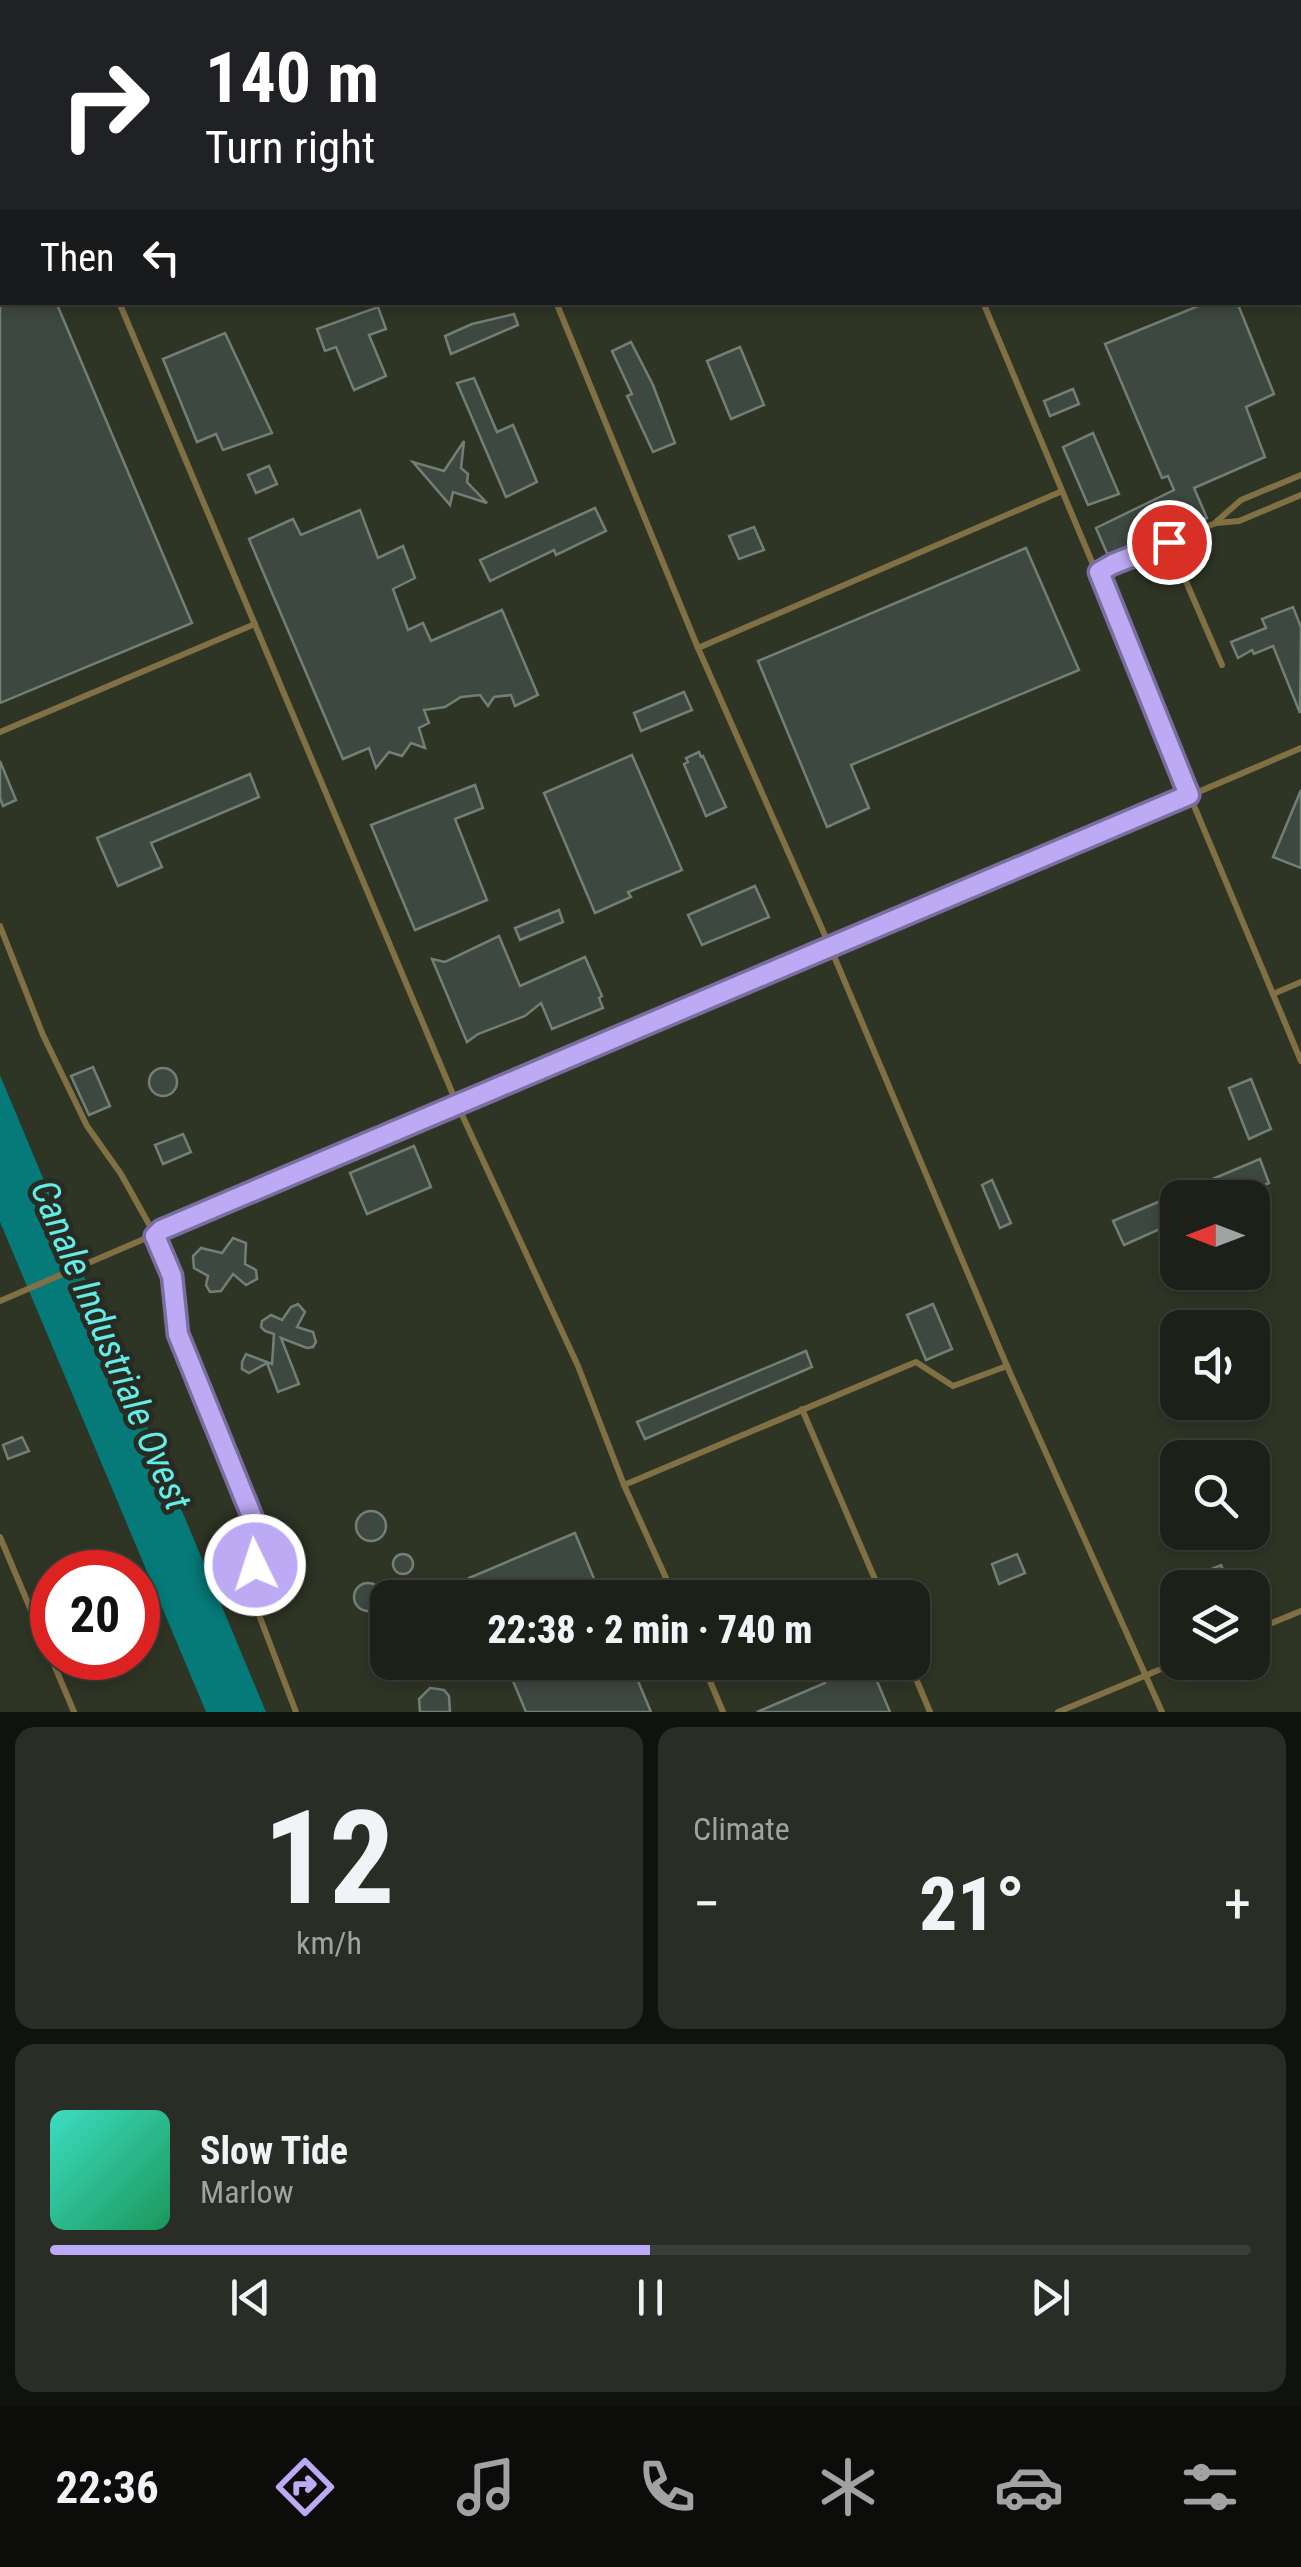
<!DOCTYPE html>
<meta charset="utf-8">
<style>
body{margin:0;font-family:"Roboto Condensed",sans-serif;background:#2a2d26;color:#f1f3f6;height:100vh;display:flex;flex-direction:column;font-size:38px;white-space:nowrap}
*{box-sizing:border-box;margin:0}
p{font-size:32px;color:#a0a3a2}
.icon{flex:none;width:55px;height:55px;fill:none;stroke:currentColor;stroke-width:2;stroke-linecap:round;stroke-linejoin:round}
.map{position:relative;height:1712px;overflow:hidden}
.drawer{display:flex;flex-direction:column;gap:15px;padding:15px;background:#10120e;flex:1}
.drawer>*{flex:none}
.top-card{position:absolute;left:0px;top:0px;width:1302px;height:305px;box-shadow:0 5px 15px #0003,0 0 0 2px #3b3e38;background:#202124;color:#fff;overflow:hidden}
.needle{width:65px;rotate:270deg}
.controls{position:absolute;left:1160px;top:1180px;display:grid;gap:20px}
.controls a{display:grid;place-items:center;width:110px;height:110px;border-radius:20px;background:#1d2019;box-shadow:0 5px 15px #0003,0 0 0 2px #3b3e38;font-size:50px}
.speed{position:absolute;left:30px;top:1550px;display:flex;gap:20px;font-size:50px;font-weight:700;text-align:center}
.speed>*{display:grid;place-content:center;width:130px;height:130px;border-radius:50%;background:#1d2019;box-shadow:0 5px 15px #0003,0 0 0 2px #3b3e38;line-height:1}
.speed .limit{border:15px solid #d22;background:#fff;color:#111}
.pin{position:absolute;display:grid;place-items:center;width:85px;height:85px;color:#fff;margin:-42px;border:5px solid #fff;border-radius:50%;box-shadow:0 2px 10px #0007}
.me{position:absolute;width:110px;margin:-55px;rotate:356deg;stroke-linejoin:round;filter:drop-shadow(0 0 8px #0008)}
.turn{display:flex;align-items:center;gap:35px;height:210px;padding:0 40px;font-size:45px}
.turn .icon{width:130px;height:130px;stroke-width:2.5}
.turn b{display:block;font-size:70px;line-height:85px}
.then{display:flex;align-items:center;height:95px;padding:0 40px;background:#0003;gap:20px;font-size:38px}
.big{font-size:75px;font-weight:800;line-height:1.1}
.drawer .widget{flex:1;display:flex;flex-direction:column;justify-content:center;gap:15px;min-width:0;padding:0 35px;border-radius:20px;background:#2a2d26}
.drawer .dial{align-items:center;gap:0}
.dial b{font-size:130px;line-height:1}
.song{display:flex;align-items:center;gap:30px}
.cover{width:120px;height:120px;border-radius:15px;background:linear-gradient(135deg,hsl(170 70% 55%),hsl(150 70% 35%))}
.played{height:10px;border-radius:5px;background:linear-gradient(90deg,#bcaaf5 50%,#3b3e38 50%)}
.keys{display:flex;justify-content:space-around;direction:ltr}
.heat{display:flex;justify-content:space-between;align-items:center;font-size:55px;direction:ltr}
.drawer .tiles{flex:1;display:grid;gap:15px;grid-template-columns:1fr 1fr}
.widget:last-child{grid-column:span 2}
.trip{position:absolute;left:370px;top:1580px;width:560px;height:100px;border-radius:20px;background:#1d2019;box-shadow:0 5px 15px #0003,0 0 0 2px #3b3e38;font-weight:800;line-height:100px;text-align:center}
.dock{display:flex;height:160px;justify-content:space-around;align-items:center;background:#0c0d0a;color:#a0a3a2}
.dock .icon{width:70px;height:70px}
.dock .on{color:#bcaaf5}
.dock b{font-size:45px;color:#f1f3f6}
.map>svg:first-child{display:block}
</style>
<div class="map">
<svg width="1301" height="1712" viewBox="0 0 1301 1712">
<rect width="100%" height="100%" fill="#272b21"/>
<!-- built -->
<g fill="#2f3525" fill-rule="evenodd">
<path d="M0 0H1301V1712H266L0 1075ZM2 2H1300V302H2ZM1178 1198H1252V1272H1178ZM1178 1328H1252V1402H1178ZM1178 1458H1252V1532H1178ZM1178 1588H1252V1662H1178ZM388 1598H912V1662H388Z"/>
<path d="M0 1222 206 1712H0ZM52 1572H138V1658H52Z"/>
</g>
<!-- water -->
<path fill="#057a78" d="M0 1075 266 1712H206L0 1222Z"/>
<!-- building -->
<g fill="#3d4841" stroke="#727e76" stroke-width="2.5">
<path d="M0 302H56L192 623 0 703Z"/>
<path d="M1208 302H1237L1274 394 1246 407 1265 457 1194 488 1207 518 1109 558 1096 528 1174 490 1168 476 1162 478 1105 344Z"/>
<path d="M378 307 386 329 369 335 386 376 354 390 336 347 325 351 317 329Z"/>
<path d="M514 314 518 325 451 354 445 336 472 324Z"/>
<path d="M225 333 272 433 223 450 216 434 197 442 163 359Z"/>
<path d="M631 342 653 385 675 443 653 452 627 396 632 394 612 351Z"/>
<path d="M740 347 764 405 731 419 707 361Z"/>
<path d="M474 378 497 432 513 425 537 482 506 497 457 383Z"/>
<path d="M1073 389 1079 404 1050 416 1044 401Z"/>
<path d="M1093 433 1119 494 1088 505 1063 447Z"/>
<path d="M464 441 461 468 468 474 467 482 487 503 453 492 450 505 413 462 444 471Z"/>
<path d="M269 466 277 484 256 493 248 475Z"/>
<path d="M595 508 606 531 556 555 554 550 490 581 480 560Z"/>
<path d="M360 510 378 558 403 546 415 578 393 589 408 630 423 623 431 641 502 610 538 695 515 706 511 695 494 697 488 706 480 695 461 697 445 707 424 710 429 723 419 728 425 748 411 743 402 756 389 752 376 768 369 748 343 759 249 539 293 519 301 535Z"/>
<path d="M754 527 764 550 739 559 729 536Z"/>
<path d="M1026 548 1079 670 851 765 869 808 827 827 758 661Z"/>
<path d="M1293 607 1301 627 1300 713 1273 646 1254 654 1252 650 1238 658 1231 642 1266 628 1262 619Z"/>
<path d="M684 692 692 710 641 731 634 713Z"/>
<path d="M699 752 701 757 703 756 726 807 706 816 684 764 688 762 686 758Z"/>
<path d="M632 755 682 870 628 892 631 897 595 913 544 793Z"/>
<path d="M0 761 16 800 3 806 0 798Z"/>
<path d="M250 774 259 797 151 843 162 867 118 886 97 838Z"/>
<path d="M475 785 483 808 455 819 487 900 415 930 371 825Z"/>
<path d="M1301 790V868L1273 857Z"/>
<path d="M755 886 769 917 702 945 688 915Z"/>
<path d="M559 910 563 922 520 940 515 928Z"/>
<path d="M499 936 520 986 585 957 602 996 599 998 603 1008 552 1029 541 1003 525 1016 478 1034 467 1042 432 959 445 962Z"/>
<path d="M93 1067 110 1106 89 1115 71 1076Z"/>
<circle cx="163" cy="1082" r="14"/>
<path d="M1251 1079 1271 1129 1249 1139 1229 1088Z"/>
<path d="M183 1134 191 1152 163 1164 155 1145Z"/>
<path d="M414 1146 431 1187 367 1214 350 1173Z"/>
<path d="M1260 1159 1269 1183 1235 1198H1178V1221L1124 1245 1113 1221Z"/>
<path d="M992 1180 1011 1223 1000 1228 982 1185Z"/>
<path d="M233 1238 246 1243 245 1264 256 1270 257 1279 246 1285 233 1274 221 1291 210 1292 206 1285 208 1276 194 1268 193 1256 201 1248 222 1253Z"/>
<path d="M298 1304 305 1312 297 1327 313 1332 316 1342 313 1347 307 1348 281 1338 299 1384 278 1392 267 1363 249 1373 242 1369V1362L246 1354 272 1364 274 1334 265 1331 261 1327 262 1321 271 1315 282 1320 291 1307Z"/>
<path d="M933 1304 952 1349 926 1360 907 1315Z"/>
<path d="M806 1351 812 1367 645 1439 637 1422Z"/>
<path d="M22 1437 29 1451 8 1459 3 1445Z"/>
<circle cx="371" cy="1526" r="15"/>
<path d="M575 1533 602 1598H478L469 1578Z"/>
<circle cx="403" cy="1564" r="10"/>
<path d="M1017 1554 1025 1573 999 1584 992 1564Z"/>
<path d="M1221 1565 1231 1588H1167V1587Z"/>
<circle cx="368" cy="1597" r="14"/>
<path d="M505 1662H630L651 1712H526Z"/>
<path d="M816 1662H869L890 1712H757L825 1683Z"/>
<path d="M430 1688 444 1690 449 1696 450 1712H420L419 1699Z"/>
</g>
<g fill="none" stroke-linecap="round" stroke-linejoin="round">
<!-- lane -->
<g stroke="#817043" stroke-width="6">
<path d="M433 0 434 2"/>
<path d="M855 0 856 2"/>
<path d="M742 2 747 0"/>
<path d="M946 2 952 0"/>
<path d="M0 17 2 23"/>
<path d="M1300 54 1301 53"/>
<path d="M119 302 457 1104 578 1366 624 1485 675 1598"/>
<path d="M556 302 698 648 831 949 1007 1366 1162 1712"/>
<path d="M983 302 1301 1061"/>
<path d="M1216 522 1241 500 1301 475"/>
<path d="M1169 542 1222 665"/>
<path d="M1099 573 1113 564 1216 523 1239 521 1301 495"/>
<path d="M698 648 1060 492"/>
<path d="M0 732 255 624"/>
<path d="M0 926 43 1035 87 1126 121 1174 155 1235 172 1276 178 1335 259 1536 251 1594 296 1712"/>
<path d="M1273 994 1301 982"/>
<path d="M0 1301 418 1121 831 949 1301 748"/>
<path d="M802 1409 883 1598"/>
<path d="M624 1485 916 1362 953 1386 1007 1366"/>
<path d="M0 1537 74 1712"/>
<path d="M1252 1631 1301 1611"/>
<path d="M702 1662 723 1712"/>
<path d="M909 1662 930 1712"/>
<path d="M1058 1712 1178 1662"/>
</g>
</g>
<g fill="none" stroke-linecap="round" stroke-linejoin="round">
<defs>
<path id="route" d="M255 1565 260 1536 178 1334 172 1276 155 1236 161 1230 1189 795 1099 572 1113 564 1169 542"/>
</defs>
<!-- route casing -->
<use href="#route" stroke="#7a6e9f" stroke-width="25"/>
<!-- route -->
<use href="#route" stroke="#bcaaf5" stroke-width="18"/>
</g>
<g text-anchor="middle" stroke-width="10" stroke-linejoin="round" paint-order="stroke">
<!-- water labels -->
<g font-size="38" font-style="italic" fill="#63ece8" stroke="#272b21">
<text transform="translate(111 1345) rotate(67)" y="13">Canale Industriale Ovest</text>
</g>
</g>
</svg>
<div class="controls">
<a><svg class="needle" viewBox="-14 -14 28 28"><path d="M0-13l5 13h-10z" fill="#e53935"/><path d="M0 13l5-13h-10z" fill="#a0a3a2"/></svg></a>
<a><svg class="icon" aria-label="sound" viewBox="0 0 24 24"><path d="M4 9h4l5-4v14l-5-4H4zM17 9q2 3 0 6"/></svg></a>
<a><svg class="icon" aria-label="search" viewBox="0 0 24 24"><circle cx="10" cy="10" r="6"/><path d="M15 15l6 6"/></svg></a>
<a><svg class="icon" aria-label="layers" viewBox="0 0 24 24"><path d="M12 4l9 5-9 5-9-5zM3 14l9 5 9-5"/></svg></a>
</div>
<div class="speed"><div class="limit">20</div></div>
<div class="pin" style="left:1169px;top:542px;background:#d93025"><svg class="icon" aria-label="arrive" viewBox="0 0 24 24"><path d="M6 21V4h12l-3 4 3 4H6"/></svg></div>
<svg class="me" style="left:255px;top:1565px" viewBox="-20 -20 40 40"><circle r="17" fill="#bcaaf5" stroke="#fff" stroke-width="3"/><path d="M0-11L8 9 0 5-8 9z" fill="#fff"/></svg>
<div class="trip">22:38 · 2 min · 740 m</div>
<div class="top-card">
<div class="turn"><svg class="icon" aria-label="right" viewBox="0 0 24 24"><path d="M7 20v-9h11M14 6l5 5-5 5"/></svg><div><b>140 m</b>Turn right</div></div>
<div class="then">Then<svg class="icon" aria-label="left" viewBox="0 0 24 24"><path d="M17 20v-9H6M10 6l-5 5 5 5"/></svg></div>
</div>
</div>
<section class="drawer">
<div class="tiles">
<div class="widget dial"><b>12</b><p>km/h</p></div>
<div class="widget"><p>Climate</p>
<div class="heat"><a>−</a><b class="big">21°</b><a>+</a></div>
</div>
<div class="widget">
<div class="song"><i class="cover"></i><div><b>Slow Tide</b><p>Marlow</p></div></div>
<div class="played"></div>
<div class="keys"><svg class="icon" aria-label="previous" viewBox="0 0 24 24"><path d="M18 5L8 12l10 7zM5 5v14"/></svg><svg class="icon" aria-label="pause" viewBox="0 0 24 24"><path d="M8 5v14M16 5v14"/></svg><svg class="icon" aria-label="next" viewBox="0 0 24 24"><path d="M6 5l10 7-10 7zM19 5v14"/></svg></div>
</div>
</div>
</section>
<nav class="dock">
<b>22:36</b>
<svg class="icon on" aria-label="directions" viewBox="0 0 24 24"><path d="M12 3l9 9-9 9-9-9zM9 14v-3h6M13 9l2 2-2 2"/></svg>
<svg class="icon" aria-label="music" viewBox="0 0 24 24"><path d="M9 18V5l10-2v13"/><circle cx="6" cy="18" r="3"/><circle cx="16" cy="16" r="3"/></svg>
<svg class="icon" aria-label="phone" viewBox="0 0 24 24"><path d="M5 4h4l2 5-3 2q2 4 5 5l2-3 5 2v4C11 20 4 13 5 4z"/></svg>
<svg class="icon" aria-label="climate" viewBox="0 0 24 24"><path d="M12 3v18M4 7l16 10M4 17L20 7"/></svg>
<svg class="icon" aria-label="car" viewBox="0 0 24 24"><path d="M5 17H2v-5l4-1 3-4h7l3 4 3 1v5h-3M9 17h6M6 11h13"/><circle cx="7" cy="17" r="2"/><circle cx="17" cy="17" r="2"/></svg>
<svg class="icon" aria-label="filters" viewBox="0 0 24 24"><path d="M4 7h16M4 17h16"/><circle cx="9" cy="7" r="2"/><circle cx="15" cy="17" r="2"/></svg>
</nav>
